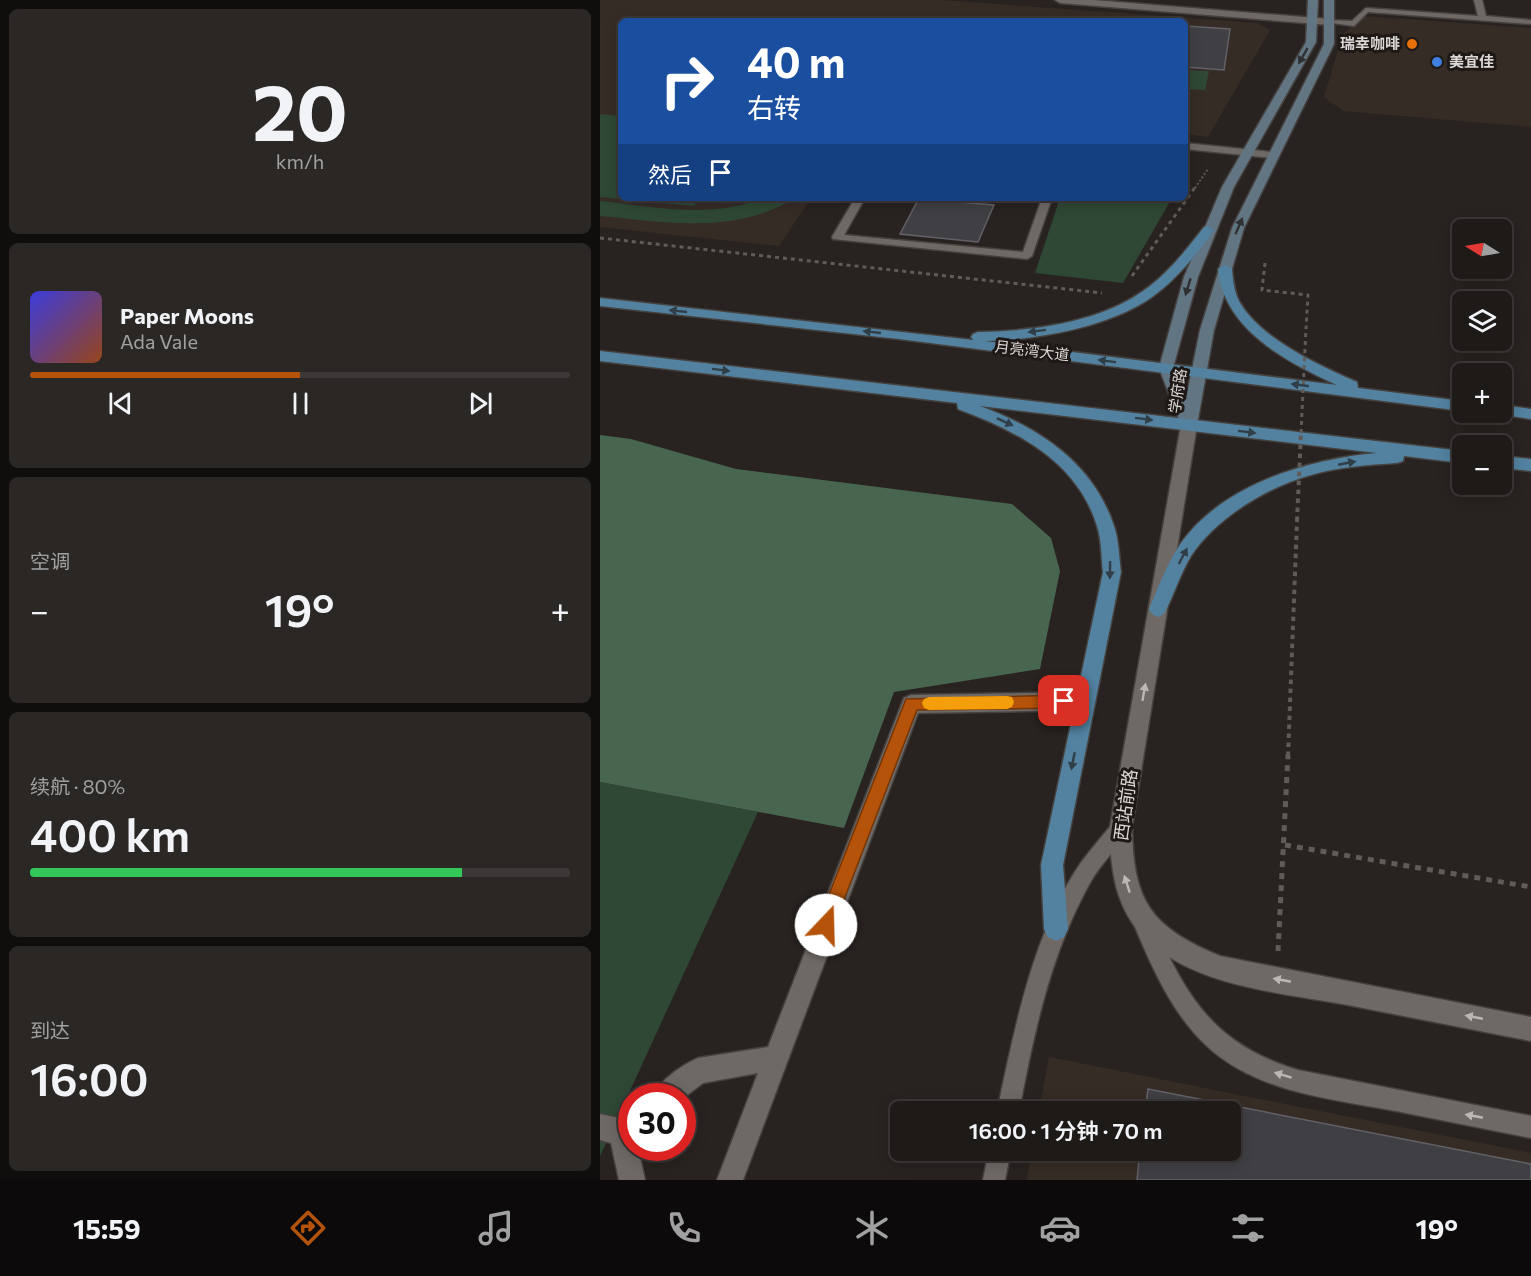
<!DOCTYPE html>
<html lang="zh">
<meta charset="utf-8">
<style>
body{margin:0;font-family:Commissioner,"Noto Sans SC",sans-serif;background:#2b2725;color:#f1f3f6;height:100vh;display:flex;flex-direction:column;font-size:22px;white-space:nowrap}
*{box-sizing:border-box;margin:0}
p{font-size:20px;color:#a1a1a2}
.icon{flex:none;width:33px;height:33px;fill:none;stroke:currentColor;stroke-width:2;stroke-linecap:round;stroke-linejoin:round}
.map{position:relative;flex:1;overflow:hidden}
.drawer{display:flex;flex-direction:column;gap:9px;padding:9px;background:#100e0d;width:600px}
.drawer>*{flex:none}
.hud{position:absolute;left:18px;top:18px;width:570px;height:183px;border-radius:9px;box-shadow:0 3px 15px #0003,0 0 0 2px #3c3837;background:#1a4fa0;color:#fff;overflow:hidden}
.needle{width:39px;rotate:281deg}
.buttons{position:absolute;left:852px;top:219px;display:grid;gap:12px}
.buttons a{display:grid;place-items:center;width:60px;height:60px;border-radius:9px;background:#1e1a18;box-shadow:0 3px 15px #0003,0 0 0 2px #3c3837;font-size:30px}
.speed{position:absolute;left:18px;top:1083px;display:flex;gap:12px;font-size:30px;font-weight:700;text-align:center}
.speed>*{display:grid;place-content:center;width:78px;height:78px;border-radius:50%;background:#1e1a18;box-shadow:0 3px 15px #0003,0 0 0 2px #3c3837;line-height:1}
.speed .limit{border:9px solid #d22;background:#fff;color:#111}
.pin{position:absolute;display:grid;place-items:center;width:51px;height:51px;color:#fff;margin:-26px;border-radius:12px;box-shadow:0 3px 9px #0006}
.me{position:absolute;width:66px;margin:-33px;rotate:21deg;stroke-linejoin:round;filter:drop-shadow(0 0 4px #0008)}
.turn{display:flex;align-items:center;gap:21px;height:126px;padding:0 30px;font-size:27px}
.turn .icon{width:78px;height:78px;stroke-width:2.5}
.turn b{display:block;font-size:42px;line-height:51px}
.then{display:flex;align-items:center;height:57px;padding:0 30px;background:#0003;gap:12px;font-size:22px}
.big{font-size:45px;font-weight:600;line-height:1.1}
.drawer .tile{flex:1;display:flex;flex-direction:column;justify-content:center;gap:9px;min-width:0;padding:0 21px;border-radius:9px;background:#2b2725}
.drawer .dial{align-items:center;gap:0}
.dial b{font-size:78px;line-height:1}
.song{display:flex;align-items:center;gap:18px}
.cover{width:72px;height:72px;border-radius:9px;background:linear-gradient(135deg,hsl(240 70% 55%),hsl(20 70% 35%))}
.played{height:6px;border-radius:3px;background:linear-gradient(90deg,#b45309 50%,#3c3837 50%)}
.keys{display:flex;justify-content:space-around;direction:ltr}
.heat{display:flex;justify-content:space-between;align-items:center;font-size:33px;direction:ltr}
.charge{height:9px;border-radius:4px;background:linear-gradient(90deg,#34c759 80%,#3c3837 0)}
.trip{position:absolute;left:290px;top:1101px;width:351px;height:60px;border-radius:9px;background:#1e1a18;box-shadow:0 3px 15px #0003,0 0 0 2px #3c3837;font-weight:600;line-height:60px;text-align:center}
.dock{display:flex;height:96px;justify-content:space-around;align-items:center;background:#0c0a0a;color:#a1a1a2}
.dock .icon{width:42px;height:42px}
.dock .active{color:#b45309}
.dock b{font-size:27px;color:#f1f3f6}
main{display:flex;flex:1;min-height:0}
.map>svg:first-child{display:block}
</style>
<main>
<section class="drawer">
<div class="tile dial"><b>20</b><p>km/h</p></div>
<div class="tile">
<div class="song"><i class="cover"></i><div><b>Paper Moons</b><p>Ada Vale</p></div></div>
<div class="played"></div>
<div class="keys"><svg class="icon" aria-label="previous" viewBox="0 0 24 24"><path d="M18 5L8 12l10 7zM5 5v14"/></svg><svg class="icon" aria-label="pause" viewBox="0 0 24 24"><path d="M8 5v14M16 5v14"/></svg><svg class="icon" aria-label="next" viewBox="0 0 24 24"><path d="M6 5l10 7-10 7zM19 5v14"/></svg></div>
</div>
<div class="tile"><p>空调</p>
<div class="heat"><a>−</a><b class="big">19°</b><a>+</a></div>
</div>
<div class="tile"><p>续航 · 80%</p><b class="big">400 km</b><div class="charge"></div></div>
<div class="tile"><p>到达</p><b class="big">16:00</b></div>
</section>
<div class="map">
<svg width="931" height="1180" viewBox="0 0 931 1180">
<rect width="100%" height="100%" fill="#282320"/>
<!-- built -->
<g fill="#362c26">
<path d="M0 0H341L657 23 670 30 608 137 585 134V21H21V198H211L179 246 0 227Z"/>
<path d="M762 16 931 28V127L743 111 724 97 743 34Z"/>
<path d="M449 1057 931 1153V1180H427L432 1151 630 1150V1112L439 1111Z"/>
</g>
<!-- green -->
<g fill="#2f4836">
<path d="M585 70 609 71 605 90 585 89Z"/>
<path d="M0 114 21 116V198H100L94 206 0 197Z"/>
<path d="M164 198H195C135 235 66 222 0 216V201C55 207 111 219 164 198Z"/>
<path d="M460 198H572L523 283 435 273Z"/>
<path d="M0 782 158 812 0 1156Z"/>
</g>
<!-- forest -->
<path fill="#486550" d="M0 435 31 439 136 469 412 504 451 538 460 571 440 669 294 692 244 828 0 782Z"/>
<!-- building -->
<g fill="#403f44" stroke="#626167" stroke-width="1.5">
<path d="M585 26 630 29 624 70 585 67Z"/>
<path d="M319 198H348L347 201 394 205 378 242 300 234Z"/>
<path d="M548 1089 931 1164V1180H537L540 1150H630V1112H545Z"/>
</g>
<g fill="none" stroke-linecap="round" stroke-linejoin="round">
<defs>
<g id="service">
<path d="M874 0H882L886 16 931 20V24L768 12 754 26 725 22 729 20 752 21 766 8 878 16Z"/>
<path d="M585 143 673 152 678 155 673 158 585 149Z"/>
<path d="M255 198H265L244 235 423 252 442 198H452L432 256 427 259 233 239 232 237Z"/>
<path d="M521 818 527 821 530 827 527 833C516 849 501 864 491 881 451 952 434 1031 419 1112H397C414 1031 433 933 480 864 491 849 503 835 515 821Z"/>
<path d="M545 917 552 920C586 997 614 1045 698 1070L931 1116V1138C886 1129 841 1120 796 1111 733 1099 658 1093 608 1047 573 1015 553 970 535 927L538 920Z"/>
<path d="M389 1150H411L405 1180H383Z"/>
</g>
<g id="minor">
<path d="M485 692 492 695 495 701 492 707 485 710 318 713 143 1180H117L158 1073 103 1083 82 1099V1096H53C60 1080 82 1065 98 1058L168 1047 304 698 311 695Z"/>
<path d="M32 1111V1148H38L45 1180H19L11 1143 0 1140V1114L19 1118Z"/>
</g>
<g id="tertiary">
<path d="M455 0H493L729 19 734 22 729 25 460 3Z"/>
<path d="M589 420 594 421 597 425 532 827C533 902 551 927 620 956L931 1017V1041C870 1029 809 1017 748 1005 684 993 596 987 547 940 515 910 510 868 510 827L581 425 584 421Z"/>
</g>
<path id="secondary" d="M708 0H718L716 42 634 187 598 277 573 368 586 399 600 330 632 228 724 44V0H734V44L644 228 614 330 597 425 594 429H584L581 425 559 368 584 277 622 187 706 42Z"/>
<g id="primary">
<path d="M608 226 614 230C597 254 576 280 552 297 510 327 436 340 385 341L737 385C687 362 624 330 618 269L625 265 632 269C633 280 634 291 639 301 659 338 720 366 757 382L758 388 862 401V411L299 339 0 306V298L373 340 371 337 373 334 378 332C432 331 498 323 543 291 567 275 586 250 604 227Z"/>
<path d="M0 351 862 451V463L804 456 803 461 797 463C768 465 738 467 711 475 667 487 616 518 591 556 580 574 574 595 564 614L558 617 552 614 549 609C558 588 566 566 579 546 620 485 708 459 777 453L380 406C440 428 493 463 514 526 519 540 519 557 521 572L463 865 468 929 464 937 456 941 448 937 444 929 441 865 503 572C501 557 502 541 497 526 477 461 417 431 358 409L357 403 0 361Z"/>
<path d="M902 405 931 409V419L897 414 902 412Z"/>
<path d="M902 456 931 459V471L902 468Z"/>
</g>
</defs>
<!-- service casing -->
<use href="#service" stroke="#45413f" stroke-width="3"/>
<!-- minor casing -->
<use href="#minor" stroke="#45413f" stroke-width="3"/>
<!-- tertiary casing -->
<use href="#tertiary" stroke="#45413f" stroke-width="3"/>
<!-- secondary casing -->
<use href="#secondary" stroke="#45413f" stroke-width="3"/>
<!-- primary casing -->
<use href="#primary" stroke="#45413f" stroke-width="3"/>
<!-- path-far3 -->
<path stroke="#605b58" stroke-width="2" stroke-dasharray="2 2" stroke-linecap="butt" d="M595 188 608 169"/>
<!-- path-far2 -->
<g stroke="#605b58" stroke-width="3" stroke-dasharray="4 4" stroke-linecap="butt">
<path d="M0 238 502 293"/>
<path d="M665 263 662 290 708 295 706 328"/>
<path d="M532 276 596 186"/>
</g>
<!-- path-far1 -->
<path stroke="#605b58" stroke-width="4" stroke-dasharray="4.5 4.5" stroke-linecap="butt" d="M688 756 697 521"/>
<!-- path -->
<g stroke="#605b58" stroke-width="5" stroke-dasharray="6 6" stroke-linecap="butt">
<path d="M685 845 931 887"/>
<path d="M678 951 688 755"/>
</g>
<!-- service -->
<use href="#service" fill="#6f6966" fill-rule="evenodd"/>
<!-- minor -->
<use href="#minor" fill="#6f6966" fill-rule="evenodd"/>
<!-- tertiary -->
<use href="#tertiary" fill="#6f6966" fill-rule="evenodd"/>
<!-- secondary -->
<use href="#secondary" fill="#617583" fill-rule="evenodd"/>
<!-- primary -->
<use href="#primary" fill="#5282a0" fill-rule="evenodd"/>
<!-- path-bridge-far1 -->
<path stroke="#605b58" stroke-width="3" stroke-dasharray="4 4" stroke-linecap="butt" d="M701 433 706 328"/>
<!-- path-bridge -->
<path stroke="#605b58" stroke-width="4" stroke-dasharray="4.5 4.5" stroke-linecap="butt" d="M697 521 701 432"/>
</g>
<!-- one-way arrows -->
<defs><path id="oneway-solid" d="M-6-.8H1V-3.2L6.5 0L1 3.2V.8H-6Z" transform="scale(1.5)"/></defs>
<g fill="#2f3032">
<use href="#oneway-solid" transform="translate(703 56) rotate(120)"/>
<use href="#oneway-solid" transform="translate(639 226) rotate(-67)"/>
<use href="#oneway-solid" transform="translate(588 287) rotate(107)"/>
</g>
<g fill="#303e47">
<use href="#oneway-solid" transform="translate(78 311) rotate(-174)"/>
<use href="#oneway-solid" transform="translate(437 331) rotate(173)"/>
<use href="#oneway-solid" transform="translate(272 332) rotate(-174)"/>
<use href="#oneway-solid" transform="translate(507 361) rotate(-173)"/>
<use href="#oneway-solid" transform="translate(121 370) rotate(7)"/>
<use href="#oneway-solid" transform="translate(700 385) rotate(-172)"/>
<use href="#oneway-solid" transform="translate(544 419) rotate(7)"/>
<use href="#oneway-solid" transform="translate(405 422) rotate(25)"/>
<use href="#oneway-solid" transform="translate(647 432) rotate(7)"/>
<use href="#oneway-solid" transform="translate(747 463) rotate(-11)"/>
<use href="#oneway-solid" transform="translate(583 556) rotate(-62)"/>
<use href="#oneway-solid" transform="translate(510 570) rotate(91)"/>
<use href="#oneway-solid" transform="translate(473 761) rotate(101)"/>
</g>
<g fill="#bbb7b4">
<use href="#oneway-solid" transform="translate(544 692) rotate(-80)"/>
<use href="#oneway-solid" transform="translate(527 884) rotate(-108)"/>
<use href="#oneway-solid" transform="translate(682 980) rotate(-169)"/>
<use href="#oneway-solid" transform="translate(874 1017) rotate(-169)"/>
<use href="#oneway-solid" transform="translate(683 1075) rotate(-163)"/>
<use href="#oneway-solid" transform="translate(874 1116) rotate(-169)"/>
</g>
<!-- route -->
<path fill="#b45309" stroke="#753606" stroke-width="1.5" d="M464 695 469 697 471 701 469 706 464 708 317 710 232 931 226 934 220 931 217 925 306 699Z"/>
<!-- slow -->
<path fill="#f59e0b" d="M407 696 412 697 414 702 412 707 407 709 329 710 324 708 322 703 324 699 329 697Z"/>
<!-- markers -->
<circle fill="#e8710a" stroke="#1e1917" stroke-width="2" cx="812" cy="44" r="6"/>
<circle fill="#3f7fe0" stroke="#1e1917" stroke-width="2" cx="837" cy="62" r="6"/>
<g text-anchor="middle" stroke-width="6" stroke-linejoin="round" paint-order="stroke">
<!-- far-poi labels -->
<g font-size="15" font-weight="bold" fill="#dbd8d6" stroke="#1e1917" text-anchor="end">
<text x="800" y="49">瑞幸咖啡</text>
<text x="849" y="67" text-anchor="start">美宜佳</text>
</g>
<!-- far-street labels -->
<g font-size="15" fill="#dbd8d6" stroke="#1e1917">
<text transform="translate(432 351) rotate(7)" y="5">月亮湾大道</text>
<text transform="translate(578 391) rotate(-81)" y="5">学府路</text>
</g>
<!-- street labels -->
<g font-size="18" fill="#dbd8d6" stroke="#1e1917">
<text transform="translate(526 805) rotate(-82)" y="6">西站前路</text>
</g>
</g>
</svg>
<div class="buttons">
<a><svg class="needle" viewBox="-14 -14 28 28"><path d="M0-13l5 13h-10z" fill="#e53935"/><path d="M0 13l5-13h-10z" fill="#a1a1a2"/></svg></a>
<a><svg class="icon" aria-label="layers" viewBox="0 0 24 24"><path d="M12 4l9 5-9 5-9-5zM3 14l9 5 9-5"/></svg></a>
<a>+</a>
<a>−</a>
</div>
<div class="speed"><div class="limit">30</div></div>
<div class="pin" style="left:464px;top:701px;background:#d93025"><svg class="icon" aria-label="arrive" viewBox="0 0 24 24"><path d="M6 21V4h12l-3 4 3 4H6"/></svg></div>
<svg class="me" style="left:226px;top:925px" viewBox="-20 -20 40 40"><circle r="19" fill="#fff"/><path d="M0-13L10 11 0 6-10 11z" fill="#b45309"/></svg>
<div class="trip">16:00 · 1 分钟 · 70 m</div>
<div class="hud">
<div class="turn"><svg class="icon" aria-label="right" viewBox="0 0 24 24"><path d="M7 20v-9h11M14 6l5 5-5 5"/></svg><div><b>40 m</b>右转</div></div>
<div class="then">然后<svg class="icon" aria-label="arrive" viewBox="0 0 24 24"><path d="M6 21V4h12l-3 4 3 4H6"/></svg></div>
</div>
</div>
</main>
<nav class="dock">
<b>15:59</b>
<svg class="icon active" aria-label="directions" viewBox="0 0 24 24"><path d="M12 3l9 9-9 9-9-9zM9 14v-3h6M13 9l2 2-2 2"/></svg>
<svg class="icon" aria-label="music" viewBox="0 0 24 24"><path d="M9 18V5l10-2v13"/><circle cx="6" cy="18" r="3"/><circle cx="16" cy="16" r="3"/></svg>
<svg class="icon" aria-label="phone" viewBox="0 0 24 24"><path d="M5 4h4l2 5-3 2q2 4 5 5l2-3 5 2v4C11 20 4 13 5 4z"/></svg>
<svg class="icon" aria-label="climate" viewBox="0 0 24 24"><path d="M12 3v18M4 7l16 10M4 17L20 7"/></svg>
<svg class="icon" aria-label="car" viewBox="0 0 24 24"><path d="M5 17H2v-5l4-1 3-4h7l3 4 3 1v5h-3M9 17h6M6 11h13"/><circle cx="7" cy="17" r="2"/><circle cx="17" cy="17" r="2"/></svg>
<svg class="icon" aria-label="filters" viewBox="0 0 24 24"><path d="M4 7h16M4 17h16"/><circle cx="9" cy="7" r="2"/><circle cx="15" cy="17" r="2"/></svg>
<b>19°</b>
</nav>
